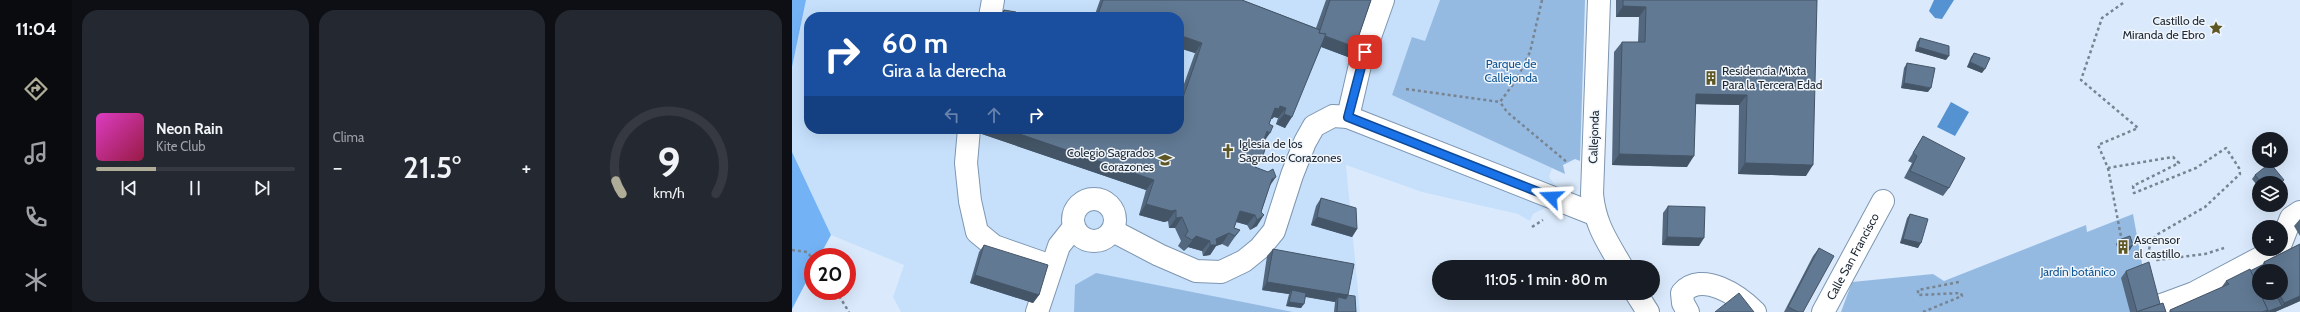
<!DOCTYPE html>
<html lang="es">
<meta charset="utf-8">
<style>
body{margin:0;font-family:Cabin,sans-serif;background:#242831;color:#f1f3f6;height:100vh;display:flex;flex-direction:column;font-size:15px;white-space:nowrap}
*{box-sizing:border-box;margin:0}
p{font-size:13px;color:#9ea1a6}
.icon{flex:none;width:22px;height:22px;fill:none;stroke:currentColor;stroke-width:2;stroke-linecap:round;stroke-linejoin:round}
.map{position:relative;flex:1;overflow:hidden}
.details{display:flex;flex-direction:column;gap:10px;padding:10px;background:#0d0f14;width:720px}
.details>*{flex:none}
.hud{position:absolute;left:12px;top:12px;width:380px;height:122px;border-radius:16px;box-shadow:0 4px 16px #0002;background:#1a4fa0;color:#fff;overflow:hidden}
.tools{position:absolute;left:1460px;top:132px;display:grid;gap:8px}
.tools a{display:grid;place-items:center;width:36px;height:36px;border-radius:50%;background:#171b24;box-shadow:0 4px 16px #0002;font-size:20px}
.speed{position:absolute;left:12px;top:248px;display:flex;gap:8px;font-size:20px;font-weight:700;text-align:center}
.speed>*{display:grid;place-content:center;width:52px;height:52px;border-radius:50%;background:#171b24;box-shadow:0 4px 16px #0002;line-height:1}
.speed .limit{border:6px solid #d22;background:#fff;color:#111}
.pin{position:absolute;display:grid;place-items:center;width:34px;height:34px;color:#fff;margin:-17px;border-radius:8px;box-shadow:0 2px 6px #0006}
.me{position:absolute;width:44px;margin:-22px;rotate:291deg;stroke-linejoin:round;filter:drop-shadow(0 0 3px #0008)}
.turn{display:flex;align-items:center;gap:14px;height:84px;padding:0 12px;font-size:18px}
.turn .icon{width:52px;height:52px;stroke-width:2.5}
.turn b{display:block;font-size:28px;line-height:34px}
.lanes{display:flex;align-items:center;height:38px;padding:0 12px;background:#0003;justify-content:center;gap:20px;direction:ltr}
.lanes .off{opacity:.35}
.big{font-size:30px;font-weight:600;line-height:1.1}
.details .card{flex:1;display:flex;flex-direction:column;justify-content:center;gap:6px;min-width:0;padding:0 14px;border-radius:16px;background:#242831}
.details .dial{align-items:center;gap:0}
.dial svg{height:104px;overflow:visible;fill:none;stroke:#363941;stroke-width:7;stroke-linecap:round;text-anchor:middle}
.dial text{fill:#f1f3f6;stroke:none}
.song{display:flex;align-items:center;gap:12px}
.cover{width:48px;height:48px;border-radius:6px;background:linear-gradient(135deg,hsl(310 70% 55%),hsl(340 70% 35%))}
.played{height:4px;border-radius:2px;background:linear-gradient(90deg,#afad97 30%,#363941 30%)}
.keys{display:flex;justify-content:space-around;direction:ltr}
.heat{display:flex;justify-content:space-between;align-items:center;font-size:22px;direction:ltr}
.details .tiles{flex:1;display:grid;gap:10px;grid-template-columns:repeat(3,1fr)}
.trip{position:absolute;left:640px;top:260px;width:228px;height:40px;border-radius:20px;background:#171b24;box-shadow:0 4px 16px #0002;font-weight:600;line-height:40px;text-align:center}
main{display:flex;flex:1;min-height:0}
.tabs{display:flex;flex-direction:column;width:72px;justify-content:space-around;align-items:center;background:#090b0e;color:#9ea1a6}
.tabs .icon{width:28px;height:28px}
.tabs .current{color:#afad97}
.tabs b{font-size:18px;color:#f1f3f6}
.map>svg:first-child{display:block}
</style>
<main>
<nav class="tabs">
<b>11:04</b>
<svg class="icon current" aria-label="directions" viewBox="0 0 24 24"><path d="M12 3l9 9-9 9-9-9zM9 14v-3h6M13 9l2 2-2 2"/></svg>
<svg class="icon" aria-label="music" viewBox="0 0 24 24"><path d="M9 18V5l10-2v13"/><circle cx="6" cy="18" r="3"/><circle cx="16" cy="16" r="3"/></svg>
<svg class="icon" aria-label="phone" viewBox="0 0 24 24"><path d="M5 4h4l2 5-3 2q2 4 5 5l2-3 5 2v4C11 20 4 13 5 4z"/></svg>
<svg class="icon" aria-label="climate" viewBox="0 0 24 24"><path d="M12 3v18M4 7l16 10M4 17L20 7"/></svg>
</nav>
<section class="details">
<div class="tiles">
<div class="card">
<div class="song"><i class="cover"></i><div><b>Neon Rain</b><p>Kite Club</p></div></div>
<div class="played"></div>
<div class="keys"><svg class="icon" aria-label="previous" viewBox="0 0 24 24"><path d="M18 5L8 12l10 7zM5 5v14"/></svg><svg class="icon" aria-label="pause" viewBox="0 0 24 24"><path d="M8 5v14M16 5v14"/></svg><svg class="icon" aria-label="next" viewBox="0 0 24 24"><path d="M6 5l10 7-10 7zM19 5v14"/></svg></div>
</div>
<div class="card"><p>Clima</p>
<div class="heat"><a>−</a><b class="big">21.5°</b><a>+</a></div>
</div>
<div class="card dial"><svg viewBox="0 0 100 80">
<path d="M14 69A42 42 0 1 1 86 69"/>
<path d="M14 69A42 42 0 0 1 9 59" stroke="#afad97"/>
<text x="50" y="56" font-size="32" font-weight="700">9</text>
<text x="50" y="72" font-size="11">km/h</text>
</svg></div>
</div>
</section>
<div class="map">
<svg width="1508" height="312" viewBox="0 0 1508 312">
<rect width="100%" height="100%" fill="#daeafc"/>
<!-- built -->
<path fill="#c6e0fc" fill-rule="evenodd" d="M14 0H648L633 42 621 37 600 95 760 168 757 177 763 185 755 207 741 214 738 221 726 214 630 192 554 165 568 312H109L101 297 112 265 39 235 0 152V67ZM17 17H387V129H17Z"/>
<!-- green -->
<g fill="#95bae2">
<path d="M648 0H793L788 161 783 159 771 165 773 174 600 95 620 37 633 41Z"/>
<path d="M1341 214 1351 269 1338 312H1049L1060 282 1141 274 1152 281 1294 225 1295 232Z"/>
<path d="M304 273 501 312H282L283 285Z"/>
</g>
<!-- forest -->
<g fill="#73b3f5">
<path d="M0 0H14L0 67Z"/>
<path d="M0 152 39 235 27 257H21V269L0 309Z"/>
</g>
<!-- water -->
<g fill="#5492d2">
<path d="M1142 0H1162L1150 19 1143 18 1137 11Z"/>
<path d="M1159 102 1177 112 1163 136 1145 127Z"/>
</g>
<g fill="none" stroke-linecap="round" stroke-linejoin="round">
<defs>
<g id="minor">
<path d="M591 0 568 65 556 117 802 214"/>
<path d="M807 0 800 194C803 225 815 241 830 267"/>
<path d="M198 17 201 0"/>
<path d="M177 129 174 163 178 201 185 232 202 246 259 266"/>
<circle cx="302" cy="220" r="21"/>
<path d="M321 231 367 255 404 271 429 272 452 261 468 248 482 231 500 175 513 142 522 126 541 116 556 117"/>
<path d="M1489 243 1499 218 1508 212"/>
<path d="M844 293 856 312"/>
<path d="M1364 307 1402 293 1485 249"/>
<path d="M245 312 267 246 282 227"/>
<path d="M896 312 891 303 890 293C910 270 947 296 963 312"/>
<path id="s1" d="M1031 312 1091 201"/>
</g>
</defs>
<!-- minor casing -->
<use href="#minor" stroke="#7d96b1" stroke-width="24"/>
<!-- path -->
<g stroke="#778492" stroke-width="2.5" stroke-dasharray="3 3" stroke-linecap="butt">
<path d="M750 0 738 52 725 79 708 102 715 112 776 163"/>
<path d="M1331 3 1310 18 1289 80 1346 128 1306 145 1316 168 1381 157 1387 163 1341 186 1342 193 1404 168 1434 148 1447 168 1448 174 1413 207 1366 234 1359 241 1356 254 1365 260 1413 254 1432 248"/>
<path d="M614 89 708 102"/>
<path d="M1316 168 1330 242"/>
<path d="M740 227 751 220"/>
<path d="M0 250 15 252 21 259"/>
<path d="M44 291 57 312"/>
<path d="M1131 312 1170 296 1169 293 1126 295V290L1167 282"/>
</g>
<!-- minor -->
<use href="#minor" stroke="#fff" stroke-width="22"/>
</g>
<!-- wall -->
<g fill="#53687e" fill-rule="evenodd">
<path d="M308 0H450L524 28 534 0H579L563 47 556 57 529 47 493 128 484 124 486 118 482 117 480 119H479L463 166 477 187 465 226 458 230 455 225 444 222 442 228 448 230 440 241 436 247 430 244 424 246 418 255 411 256 410 251 396 247 392 251 386 246 389 241 383 228H377L376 221 372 222 347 215 354 190 184 132 185 129H387V98L403 53 387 48V17H302Z"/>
<path d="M824 0H1025L1014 176 946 174 947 105 904 104 895 167 820 165 822 52 830 42H846L847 17H824Z"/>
<path d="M212 10 224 17H206Z"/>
<path d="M1128 38 1154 60 1123 51 1125 42Z"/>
<path d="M1182 53 1190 73 1175 67 1179 57Z"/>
<path d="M1115 63 1136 92 1109 88 1112 68Z"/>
<path d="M1131 136 1157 188 1151 196 1112 178 1120 163 1116 161Z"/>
<path d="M1463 175 1489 183H1467V188L1460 179Z"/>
<path d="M529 198 565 229 560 237 519 225 524 206Z"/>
<path d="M876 206 907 246 870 245 871 213Z"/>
<path d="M1118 214 1126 248 1108 243 1115 218Z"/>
<path d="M1508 219V236L1502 226Z"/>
<path d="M1327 240 1338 250 1328 254 1324 244Z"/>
<path d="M1508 244V301L1483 312H1377L1378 310 1429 288 1434 281 1458 271 1470 265 1472 262ZM1467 271H1489V293H1467Z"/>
<path d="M192 245 247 295 241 303 178 283 187 252Z"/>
<path d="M1027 248 1011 312H992L1021 256Z"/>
<path d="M481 249 556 295 564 312H542L543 302 513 297 509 308 494 306 497 294 470 290 475 256Z"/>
<path d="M1334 271 1368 304 1374 312H1338L1329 278Z"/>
</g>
<!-- shaded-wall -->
<g fill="#445567">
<path d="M831 6 854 7 847 17H824Z"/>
<path d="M526 34 563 47 556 57 519 43Z"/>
<path d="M387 35 410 43 403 53 387 48Z"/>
<path d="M1126 47 1157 56 1154 60 1123 51Z"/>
<path d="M1178 62 1193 69 1190 73 1175 67Z"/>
<path d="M1112 83 1139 88 1136 92 1109 88Z"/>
<path d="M904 94 955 95 947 105 897 104Z"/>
<path d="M488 106 494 108 486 118 482 117 480 119 476 118 483 108Z"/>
<path d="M492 114 500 117 493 128 484 124Z"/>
<path d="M186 129H213L362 180 354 190 184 132Z"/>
<path d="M475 131 478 133 471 143Z"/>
<path d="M466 154 471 156 463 167 459 165Z"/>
<path d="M827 154 902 156 895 167 820 165Z"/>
<path d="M953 163 1021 165 1014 176 946 174Z"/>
<path d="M484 177 477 187 480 179Z"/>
<path d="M354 204 384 210 376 221 372 222 347 215Z"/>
<path d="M448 211 463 215 455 225 441 221Z"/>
<path d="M472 215 465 226 458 230 465 220Z"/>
<path d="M390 217 383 228H377L384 218Z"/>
<path d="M525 217 565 229 560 237 519 225Z"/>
<path d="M437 233 430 244 424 246 418 255 411 256 418 245 424 239Z"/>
<path d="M404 236 418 241 410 251 396 247 392 251Z"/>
<path d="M875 237 912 238 907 246 870 245Z"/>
<path d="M1111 239 1129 243 1126 248 1108 243Z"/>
<path d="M1341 245 1338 250 1328 254 1331 250Z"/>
<path d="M183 275 247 295 241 303 178 283Z"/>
<path d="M475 282 556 295 551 303 546 297 543 302 499 294 500 290 497 294 470 290Z"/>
<path d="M1508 296V301L1483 312H1476L1490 306 1492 303Z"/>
<path d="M497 302 512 304 509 308 494 306Z"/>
</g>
<!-- building -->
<g fill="#617993" stroke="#445567">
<path d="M311 0H450L528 30 527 33 534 34 500 117 492 114 494 108 488 106 487 109 483 108 477 124 481 126 478 133 475 131 469 148 473 149 471 156 466 154 463 167 476 172 481 169 484 177 480 179 469 212 472 215 465 220 463 215 448 211 442 228 448 230 443 236 437 233 424 239 425 245H418V241L404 236 400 240 393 236 396 231 390 217 384 218V210L379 211 354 204 362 180 213 129H387V109L410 43 387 35V17H305Z"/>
<path d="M538 0H579L563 47 533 36 534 34 527 33Z"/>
<path d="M831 0H1025L1021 165 953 163 955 95 904 94 902 156 827 154 830 42H853L854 7 831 6Z"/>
<path d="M212 10 224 12V17H210Z"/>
<path d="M1128 38 1157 46V56L1126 47Z"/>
<path d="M1182 53 1198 58 1193 69 1178 62Z"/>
<path d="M1115 63 1143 68 1139 88 1112 83Z"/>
<path d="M1131 136 1173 158 1157 188 1118 171 1125 156 1121 153Z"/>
<path d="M1478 163 1492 180 1488 183H1469L1463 175Z"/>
<path d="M529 198 564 208 565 229 525 217Z"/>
<path d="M876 206 913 207 912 238 875 237Z"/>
<path d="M1118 214 1136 219 1129 243 1111 239Z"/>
<path d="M1338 236 1341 245 1331 250 1327 240Z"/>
<path d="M1508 244V296L1492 303 1487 293H1489V271H1477L1472 262Z"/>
<path d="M192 245 256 265 247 295 183 275Z"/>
<path d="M1027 248 1042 256 1011 312H1006L996 307Z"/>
<path d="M481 249 562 264 556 295 475 282Z"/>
<path d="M1357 262 1368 304 1345 312 1334 271Z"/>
<path d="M1470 265 1473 271H1467V290L1458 271Z"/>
<path d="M1458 269 1467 290V293H1468L1476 310 1470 312H1379L1378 310 1437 284 1434 281Z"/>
<path d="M500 290 514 293 512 304 497 302Z"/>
<path d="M947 293 962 312H923Z"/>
<path d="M1468 293H1483L1490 306 1474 312 1476 310Z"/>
<path d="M554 295 563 296 564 312H545L546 297 554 299 556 295Z"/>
<path d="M1371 303 1374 312H1344Z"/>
</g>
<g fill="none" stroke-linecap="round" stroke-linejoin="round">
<defs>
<path id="route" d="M573 52 556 117 759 197"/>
</defs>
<!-- route casing -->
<use href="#route" stroke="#114b97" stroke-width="10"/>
<!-- route -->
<use href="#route" stroke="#1a73e8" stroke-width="7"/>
</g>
<!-- icons -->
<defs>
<symbol id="sight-bare" viewBox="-9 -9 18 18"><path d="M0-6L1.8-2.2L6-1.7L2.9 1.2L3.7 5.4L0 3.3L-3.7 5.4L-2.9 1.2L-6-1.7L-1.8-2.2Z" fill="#5f5723" stroke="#f0f6fc" stroke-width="2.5" paint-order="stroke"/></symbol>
<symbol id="building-bare" viewBox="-9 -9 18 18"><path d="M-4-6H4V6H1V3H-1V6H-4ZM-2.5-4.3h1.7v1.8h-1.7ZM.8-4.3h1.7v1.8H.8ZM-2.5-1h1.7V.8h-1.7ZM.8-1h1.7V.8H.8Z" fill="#5f5723" stroke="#f0f6fc" stroke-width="2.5" paint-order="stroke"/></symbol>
<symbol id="church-bare" viewBox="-9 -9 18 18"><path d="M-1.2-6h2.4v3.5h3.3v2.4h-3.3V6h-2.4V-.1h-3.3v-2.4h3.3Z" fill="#5f5723" stroke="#f0f6fc" stroke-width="2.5" paint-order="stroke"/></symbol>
<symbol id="school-bare" viewBox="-9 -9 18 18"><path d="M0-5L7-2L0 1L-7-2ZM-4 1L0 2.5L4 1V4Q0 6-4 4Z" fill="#5f5723" stroke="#f0f6fc" stroke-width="2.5" paint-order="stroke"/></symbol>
</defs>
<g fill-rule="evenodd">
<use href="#sight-bare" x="1414" y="18" width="20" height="20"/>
<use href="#building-bare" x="909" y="68" width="20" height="20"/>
<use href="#church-bare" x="426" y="141" width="20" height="20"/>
<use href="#school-bare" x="363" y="150" width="20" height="20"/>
<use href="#building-bare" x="1321" y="237" width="20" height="20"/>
</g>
<g text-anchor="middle" stroke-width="3" stroke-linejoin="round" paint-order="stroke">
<!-- poi labels -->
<g font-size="12" fill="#202a35" stroke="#f0f6fc" text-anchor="start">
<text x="1413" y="25" text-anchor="end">Castillo de<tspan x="1413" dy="14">Miranda de Ebro</tspan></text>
<text x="930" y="75">Residencia Mixta<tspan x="930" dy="14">Para la Tercera Edad</tspan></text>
<text x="447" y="148">Iglesia de los<tspan x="447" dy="14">Sagrados Corazones</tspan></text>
<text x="362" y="157" text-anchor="end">Colegio Sagrados<tspan x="362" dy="14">Corazones</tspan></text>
<text x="1342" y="244">Ascensor<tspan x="1342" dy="14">al castillo</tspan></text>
</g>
<!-- park labels -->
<g font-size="12" fill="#115591" stroke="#f0f6fc">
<text x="719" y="68">Parque de<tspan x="719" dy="14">Callejonda</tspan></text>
<text x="1286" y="276">Jardín botánico</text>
</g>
<!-- street labels -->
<g font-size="12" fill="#202a35" stroke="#f0f6fc">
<text transform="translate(802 137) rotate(-88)" y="4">Callejonda</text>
<text dy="4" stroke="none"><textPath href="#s1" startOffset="63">Calle San Francisco</textPath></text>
</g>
</g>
</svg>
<div class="tools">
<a><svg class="icon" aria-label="sound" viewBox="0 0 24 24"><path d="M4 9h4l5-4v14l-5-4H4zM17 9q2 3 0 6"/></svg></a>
<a><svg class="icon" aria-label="layers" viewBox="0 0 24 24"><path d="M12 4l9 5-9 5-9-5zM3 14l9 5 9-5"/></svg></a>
<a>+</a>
<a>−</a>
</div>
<div class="speed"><div class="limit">20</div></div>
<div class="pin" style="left:573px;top:52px;background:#d93025"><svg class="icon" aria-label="arrive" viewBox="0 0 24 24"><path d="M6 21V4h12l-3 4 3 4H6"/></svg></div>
<svg class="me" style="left:759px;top:197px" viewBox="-20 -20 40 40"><path d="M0-17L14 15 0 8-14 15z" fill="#1a73e8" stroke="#fff" stroke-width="4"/></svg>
<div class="trip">11:05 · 1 min · 80 m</div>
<div class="hud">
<div class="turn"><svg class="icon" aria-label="right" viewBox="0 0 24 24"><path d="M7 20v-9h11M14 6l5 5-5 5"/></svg><div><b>60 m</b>Gira a la derecha</div></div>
<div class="lanes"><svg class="icon off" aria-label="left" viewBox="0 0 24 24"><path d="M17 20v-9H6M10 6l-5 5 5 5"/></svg><svg class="icon off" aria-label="ahead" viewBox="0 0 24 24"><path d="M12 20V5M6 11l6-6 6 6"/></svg><svg class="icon" aria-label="right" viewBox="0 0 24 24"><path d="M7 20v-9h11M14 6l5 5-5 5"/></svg></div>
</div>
</div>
</main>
